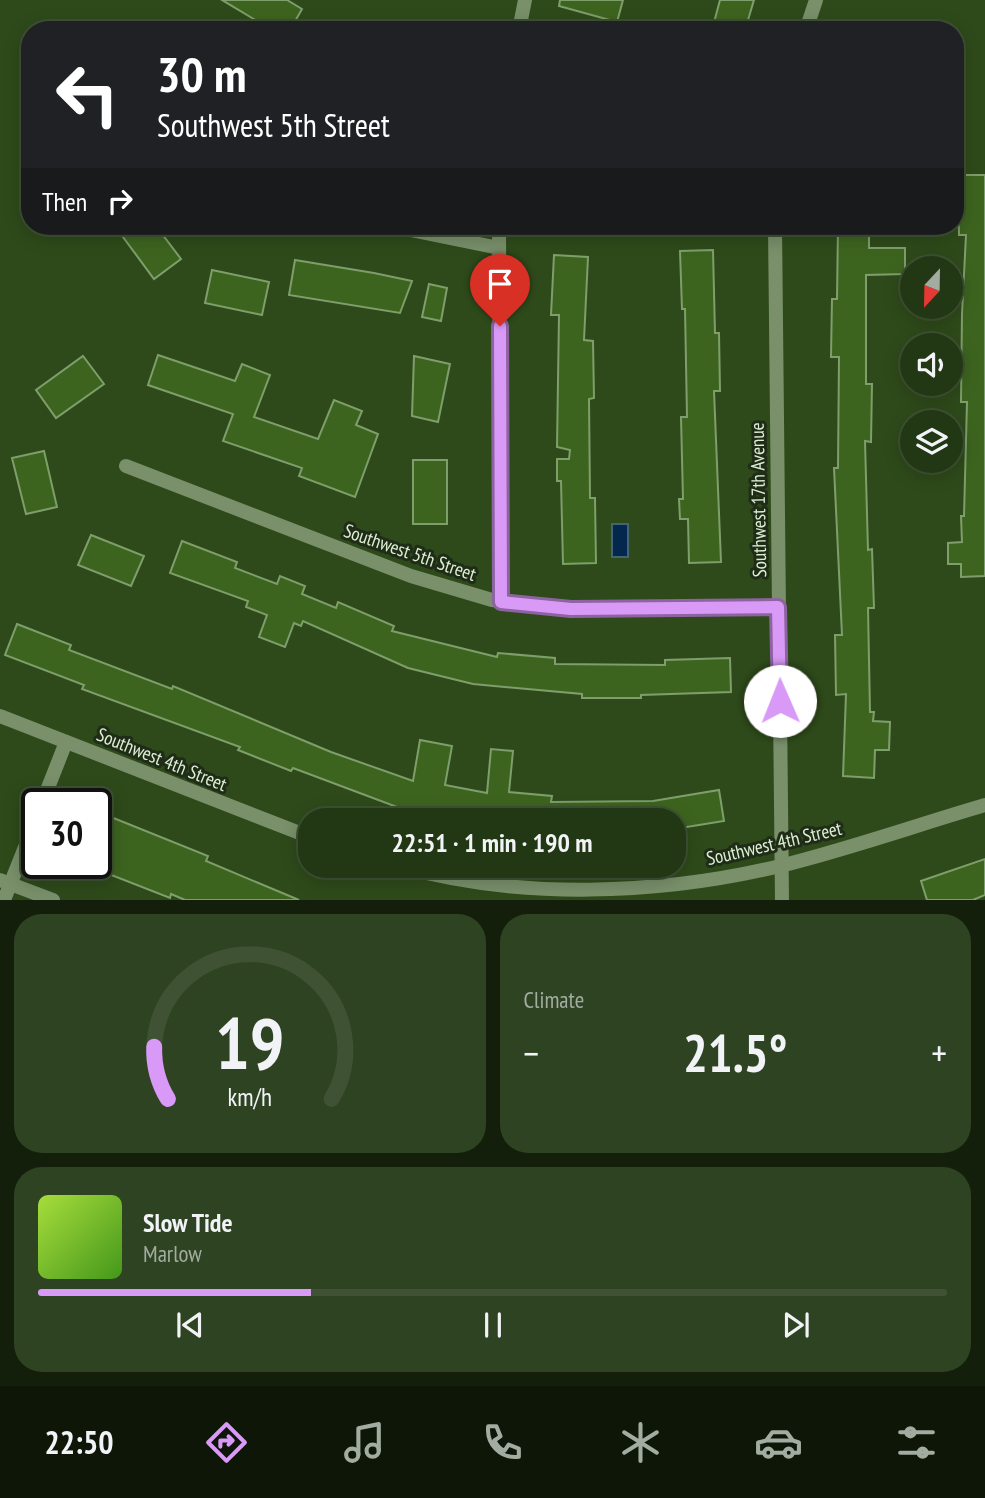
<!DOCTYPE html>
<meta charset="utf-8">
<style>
body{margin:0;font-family:"PT Sans Narrow",sans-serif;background:#2e4322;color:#f1f3f6;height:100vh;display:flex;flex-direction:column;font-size:26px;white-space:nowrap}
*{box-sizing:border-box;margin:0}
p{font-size:23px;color:#a2aca0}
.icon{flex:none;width:38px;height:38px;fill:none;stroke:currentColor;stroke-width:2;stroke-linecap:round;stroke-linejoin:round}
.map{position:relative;height:900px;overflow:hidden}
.drawer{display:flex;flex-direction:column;gap:14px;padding:14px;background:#131f0b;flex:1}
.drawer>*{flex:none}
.hud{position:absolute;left:21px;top:21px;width:943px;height:214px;border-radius:28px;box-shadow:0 4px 18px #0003,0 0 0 2px #3f5234;background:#202124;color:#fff;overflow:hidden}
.needle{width:46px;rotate:202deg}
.controls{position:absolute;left:900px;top:256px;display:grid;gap:14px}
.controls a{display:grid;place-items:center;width:63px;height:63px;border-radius:50%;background:#223814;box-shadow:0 4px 18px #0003,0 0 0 2px #3f5234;font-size:35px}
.speed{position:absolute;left:21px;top:788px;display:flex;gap:14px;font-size:35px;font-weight:700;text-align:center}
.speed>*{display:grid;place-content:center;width:91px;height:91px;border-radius:50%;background:#223814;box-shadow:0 4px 18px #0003,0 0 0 2px #3f5234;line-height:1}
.speed .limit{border:4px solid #111;border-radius:10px;background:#fff;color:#111}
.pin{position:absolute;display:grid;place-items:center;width:60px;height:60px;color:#fff;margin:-72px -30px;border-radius:50% 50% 50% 0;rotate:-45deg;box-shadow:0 0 7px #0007}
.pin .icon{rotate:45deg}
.me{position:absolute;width:77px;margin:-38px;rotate:359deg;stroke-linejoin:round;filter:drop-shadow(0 0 5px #0008)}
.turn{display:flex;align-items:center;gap:24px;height:147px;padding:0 21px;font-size:32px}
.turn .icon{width:91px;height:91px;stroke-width:2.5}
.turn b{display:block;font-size:49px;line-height:60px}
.then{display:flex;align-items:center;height:66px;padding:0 21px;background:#0003;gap:14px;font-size:26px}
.big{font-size:52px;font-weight:700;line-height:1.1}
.drawer .tile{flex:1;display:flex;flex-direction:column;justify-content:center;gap:10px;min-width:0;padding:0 24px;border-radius:28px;background:#2e4322}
.drawer .dial{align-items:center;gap:0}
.dial svg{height:182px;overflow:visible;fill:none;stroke:#3f5234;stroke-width:7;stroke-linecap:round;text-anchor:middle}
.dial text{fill:#f1f3f6;stroke:none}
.song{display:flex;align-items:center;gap:21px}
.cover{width:84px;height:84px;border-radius:10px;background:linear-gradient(135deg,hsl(80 70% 55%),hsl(100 70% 35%))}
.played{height:7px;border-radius:4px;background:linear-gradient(90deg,#d99af7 30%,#3f5234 30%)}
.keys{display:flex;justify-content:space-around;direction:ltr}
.heat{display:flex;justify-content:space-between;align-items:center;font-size:38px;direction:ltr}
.drawer .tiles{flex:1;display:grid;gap:14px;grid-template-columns:1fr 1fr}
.tile:last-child{grid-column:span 2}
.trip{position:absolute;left:298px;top:808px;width:388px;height:70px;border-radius:28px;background:#223814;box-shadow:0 4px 18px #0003,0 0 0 2px #3f5234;font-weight:700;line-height:70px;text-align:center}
.menu{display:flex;height:112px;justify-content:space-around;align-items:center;background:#0e1608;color:#a2aca0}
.menu .icon{width:49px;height:49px}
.menu .current{color:#d99af7}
.menu b{font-size:32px;color:#f1f3f6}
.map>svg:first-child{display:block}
</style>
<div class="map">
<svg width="985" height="900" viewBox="0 0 985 900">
<rect width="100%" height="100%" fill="#2e4a1a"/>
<!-- water -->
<rect fill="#03274d" stroke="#446375" stroke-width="2" x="612" y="524" width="16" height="33"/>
<!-- building -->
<g fill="#3d641f" stroke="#7e9e6b" stroke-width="2">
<path d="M222 0H287L302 9 290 30H272Z"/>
<path d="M560 0H623L617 22 559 6Z"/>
<path d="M720 0H754L745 30H712Z"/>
<path d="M958 175H985V576L961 577V564H948V543L962 542 961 516H964L967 402H961L962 314 966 235H959Z"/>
<path d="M129 226H156L181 259 154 279 120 233Z"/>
<path d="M838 226H869V248H905V274L866 275V384H872L871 442 865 441 868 550 872 549 874 608H868L870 712H874L873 721 890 722 889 750H875L874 778 843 776 846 694 836 695 835 635H842L834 468H838L839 357H831L832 299H837Z"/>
<path d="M713 250 715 333H719L720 391H714L721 562 689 563 688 519H680L679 499H683L681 417H687L685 309H682L680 251Z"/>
<path d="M554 255 588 257 584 340 593 341 594 398 589 399 590 498H595L596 563 563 564 561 481H557V459H569L570 450 557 447 559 315H551Z"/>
<path d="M295 260 374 273 412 281 400 313 289 295Z"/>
<path d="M212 270 269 282 262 315 205 303Z"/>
<path d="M429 284 447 288 441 321 422 317Z"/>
<path d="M158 355 235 381 242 364 270 375 254 417 318 439 334 400 362 411 356 425 378 434 355 497 299 476 302 468 223 441 233 414 148 385Z"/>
<path d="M83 356 104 384 56 418 36 390Z"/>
<path d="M414 356 450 364 438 422 412 416Z"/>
<path d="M44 451 57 507 26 514 12 458Z"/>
<rect x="413" y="460" width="34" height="64"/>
<path d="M91 535 144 556 131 586 78 565Z"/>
<path d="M182 541 237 562 235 568 277 584 280 576 305 586 302 594 336 608 338 602 394 626 392 631 497 657 498 653 555 658V664L665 665V660L730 658 731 692 641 695V698H582V694L473 684 408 668 303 621 301 626 294 623 285 647 259 637 267 615 246 607 248 601 170 573Z"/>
<path d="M17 624 71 645 69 650 172 689 173 686 331 752 413 781 420 740 452 746 445 785 487 793 491 749 513 751 509 792 552 796 551 802 653 801 719 790 724 821 674 829V821H460L405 810 293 768 291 771 238 750 240 747 82 689 84 685 5 655Z"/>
<path d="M96 811 208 856 206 861 299 900H185L171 894 170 898 96 869Z"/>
<path d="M985 859V895L973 900H927L921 881Z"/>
</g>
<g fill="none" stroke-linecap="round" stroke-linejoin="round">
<!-- minor -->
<g stroke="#79906b" stroke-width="14">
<path d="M519 30 525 0"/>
<path d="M806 30 816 0"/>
<path d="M391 226 499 248"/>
<path d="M499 226 501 602"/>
<path d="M775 226 782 900"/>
<path d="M126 466 411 576 492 600 571 609 778 607"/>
<path d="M0 716 310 837"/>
<path d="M42 803 66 742"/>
<path d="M400 866C519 900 660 895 780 866 849 849 917 825 985 805"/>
<path d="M0 880 53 900"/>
<path d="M4 900 37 817"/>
</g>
</g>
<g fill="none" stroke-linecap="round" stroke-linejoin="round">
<defs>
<path id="route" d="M500 326 501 602 571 609 778 607 780 701"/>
</defs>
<!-- route casing -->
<use href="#route" stroke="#8d64a1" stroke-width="18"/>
<!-- route -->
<use href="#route" stroke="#d99af7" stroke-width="12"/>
</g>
<g text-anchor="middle" stroke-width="6" stroke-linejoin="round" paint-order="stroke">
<!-- street labels -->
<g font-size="19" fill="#ddefd3" stroke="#1f2c17">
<text transform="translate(758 500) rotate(-91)" y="7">Southwest 17th Avenue</text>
<text transform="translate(410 552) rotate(19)" y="7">Southwest 5th Street</text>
<text transform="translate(162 759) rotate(22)" y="7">Southwest 4th Street</text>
<text transform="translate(774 843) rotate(-13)" y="7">Southwest 4th Street</text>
</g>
</g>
</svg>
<div class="controls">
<a><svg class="needle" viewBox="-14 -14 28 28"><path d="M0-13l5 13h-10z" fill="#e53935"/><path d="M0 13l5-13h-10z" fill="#a2aca0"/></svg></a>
<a><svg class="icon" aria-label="sound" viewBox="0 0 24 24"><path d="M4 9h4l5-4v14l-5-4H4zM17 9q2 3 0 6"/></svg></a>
<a><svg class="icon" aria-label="layers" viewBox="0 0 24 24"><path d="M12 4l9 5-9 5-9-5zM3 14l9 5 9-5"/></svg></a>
</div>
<div class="speed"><div class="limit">30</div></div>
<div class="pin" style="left:500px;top:326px;background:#d93025"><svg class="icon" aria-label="arrive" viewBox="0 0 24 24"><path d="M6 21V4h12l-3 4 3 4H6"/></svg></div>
<svg class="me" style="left:780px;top:701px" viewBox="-20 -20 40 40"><circle r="19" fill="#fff"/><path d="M0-13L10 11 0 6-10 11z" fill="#d99af7"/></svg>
<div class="trip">22:51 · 1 min · 190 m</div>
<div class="hud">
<div class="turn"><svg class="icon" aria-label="left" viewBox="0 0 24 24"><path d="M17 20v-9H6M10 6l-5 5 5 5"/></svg><div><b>30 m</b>Southwest 5th Street</div></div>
<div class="then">Then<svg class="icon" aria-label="right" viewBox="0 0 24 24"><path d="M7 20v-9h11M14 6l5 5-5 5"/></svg></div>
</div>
</div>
<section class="drawer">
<div class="tiles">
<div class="tile dial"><svg viewBox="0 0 100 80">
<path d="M14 69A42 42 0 1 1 86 69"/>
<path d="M14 69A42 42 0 0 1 8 46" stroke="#d99af7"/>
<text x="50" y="56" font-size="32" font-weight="700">19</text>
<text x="50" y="72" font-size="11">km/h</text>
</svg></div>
<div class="tile"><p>Climate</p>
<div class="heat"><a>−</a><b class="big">21.5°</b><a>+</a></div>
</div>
<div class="tile">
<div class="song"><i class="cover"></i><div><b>Slow Tide</b><p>Marlow</p></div></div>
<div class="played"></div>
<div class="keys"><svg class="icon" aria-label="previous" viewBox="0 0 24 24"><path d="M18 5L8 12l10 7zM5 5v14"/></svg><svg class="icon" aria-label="pause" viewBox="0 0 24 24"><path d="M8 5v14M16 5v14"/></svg><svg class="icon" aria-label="next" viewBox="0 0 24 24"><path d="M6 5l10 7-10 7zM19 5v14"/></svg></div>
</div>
</div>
</section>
<nav class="menu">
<b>22:50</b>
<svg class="icon current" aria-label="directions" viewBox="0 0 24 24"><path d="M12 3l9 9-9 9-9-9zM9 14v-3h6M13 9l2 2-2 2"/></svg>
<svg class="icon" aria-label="music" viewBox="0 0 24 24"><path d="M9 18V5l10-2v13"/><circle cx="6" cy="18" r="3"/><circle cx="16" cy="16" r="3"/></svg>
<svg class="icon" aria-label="phone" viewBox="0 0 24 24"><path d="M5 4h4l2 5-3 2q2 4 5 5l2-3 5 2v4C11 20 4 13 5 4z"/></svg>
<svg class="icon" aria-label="climate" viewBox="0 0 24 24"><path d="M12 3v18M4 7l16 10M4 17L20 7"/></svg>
<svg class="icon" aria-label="car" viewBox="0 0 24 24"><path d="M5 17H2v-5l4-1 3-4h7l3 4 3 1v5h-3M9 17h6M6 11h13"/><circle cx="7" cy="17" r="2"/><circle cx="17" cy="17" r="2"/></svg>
<svg class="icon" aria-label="filters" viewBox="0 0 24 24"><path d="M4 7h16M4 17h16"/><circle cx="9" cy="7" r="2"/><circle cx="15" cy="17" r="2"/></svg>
</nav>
